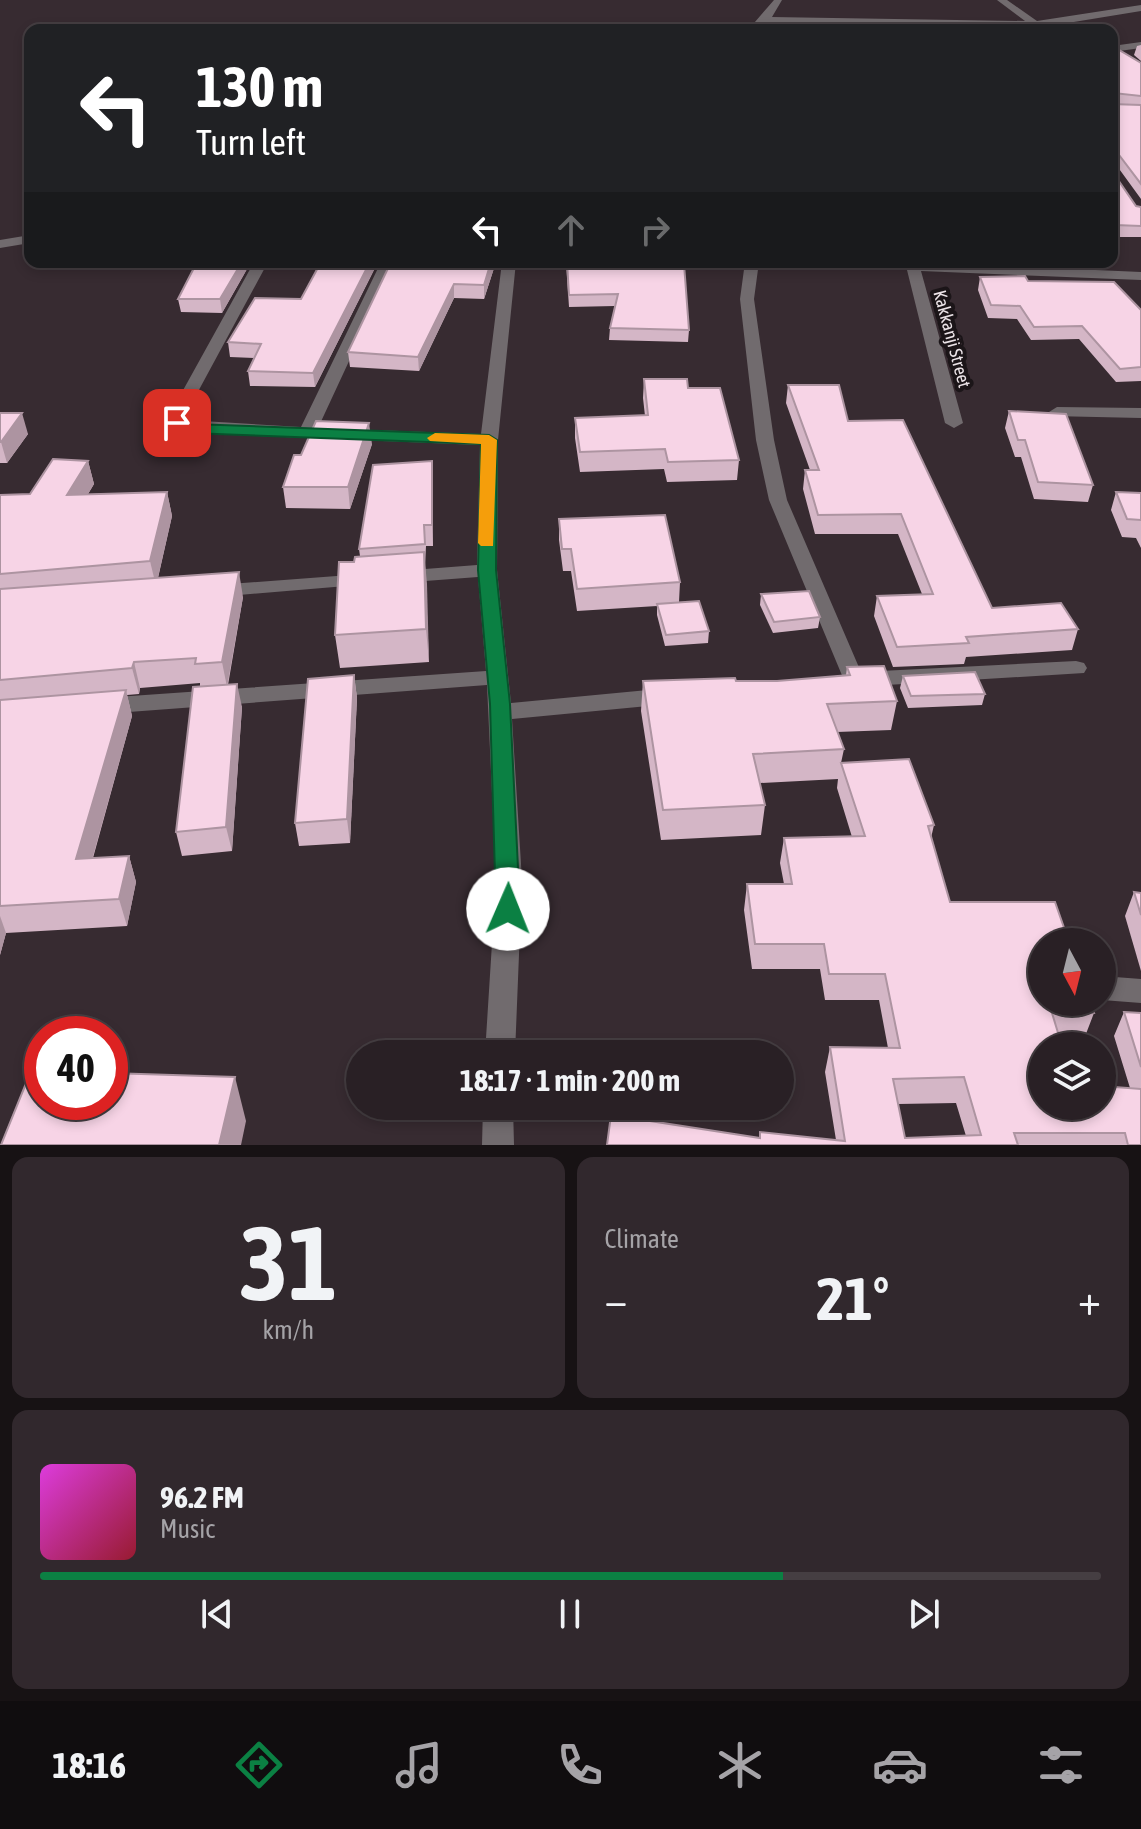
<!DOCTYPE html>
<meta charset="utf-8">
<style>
body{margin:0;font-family:"Asap Condensed",sans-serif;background:#31282d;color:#f1f3f6;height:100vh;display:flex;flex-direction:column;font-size:30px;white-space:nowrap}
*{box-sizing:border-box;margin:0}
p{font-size:26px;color:#a5a3a7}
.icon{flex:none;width:44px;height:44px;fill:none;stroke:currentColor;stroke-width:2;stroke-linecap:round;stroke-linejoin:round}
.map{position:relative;height:1145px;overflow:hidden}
.details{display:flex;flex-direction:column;gap:12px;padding:12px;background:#171214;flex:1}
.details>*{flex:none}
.guide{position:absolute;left:24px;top:24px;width:1094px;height:244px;border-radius:16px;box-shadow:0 4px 12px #0003,0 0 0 2px #453e42;background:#202124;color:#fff;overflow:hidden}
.needle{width:52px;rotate:173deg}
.buttons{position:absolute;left:1028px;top:928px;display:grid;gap:16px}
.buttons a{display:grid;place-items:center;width:88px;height:88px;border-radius:50%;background:#292025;box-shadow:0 4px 12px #0003,0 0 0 2px #453e42;font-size:40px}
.speed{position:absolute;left:24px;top:1016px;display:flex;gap:16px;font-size:40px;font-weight:700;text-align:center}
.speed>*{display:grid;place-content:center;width:104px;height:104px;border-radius:50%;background:#292025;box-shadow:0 4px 12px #0003,0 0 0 2px #453e42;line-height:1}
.speed .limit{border:12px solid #d22;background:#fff;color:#111}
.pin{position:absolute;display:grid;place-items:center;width:68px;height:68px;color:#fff;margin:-34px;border-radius:16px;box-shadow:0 4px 12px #0006}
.me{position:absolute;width:88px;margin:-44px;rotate:1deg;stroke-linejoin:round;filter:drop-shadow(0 0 6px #0008)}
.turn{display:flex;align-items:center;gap:28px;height:168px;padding:0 40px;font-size:36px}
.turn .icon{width:104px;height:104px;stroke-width:2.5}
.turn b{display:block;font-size:56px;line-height:68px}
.lanes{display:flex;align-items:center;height:76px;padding:0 40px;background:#0003;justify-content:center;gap:40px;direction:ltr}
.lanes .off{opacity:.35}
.big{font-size:60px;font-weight:700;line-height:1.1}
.details .card{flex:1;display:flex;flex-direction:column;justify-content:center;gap:12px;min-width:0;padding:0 28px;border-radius:16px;background:#31282d}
.details .dial{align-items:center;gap:0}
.dial b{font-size:104px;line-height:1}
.song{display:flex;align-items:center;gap:24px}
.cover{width:96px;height:96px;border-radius:12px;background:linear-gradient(135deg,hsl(300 70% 55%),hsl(350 70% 35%))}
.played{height:8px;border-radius:4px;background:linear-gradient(90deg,#0b8043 70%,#453e42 70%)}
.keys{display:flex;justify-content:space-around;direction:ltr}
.heat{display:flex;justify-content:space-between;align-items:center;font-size:44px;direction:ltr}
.details .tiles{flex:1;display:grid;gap:12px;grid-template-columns:1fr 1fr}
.card:last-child{grid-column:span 2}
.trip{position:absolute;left:346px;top:1040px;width:448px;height:80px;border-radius:40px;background:#292025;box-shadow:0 4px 12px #0003,0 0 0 2px #453e42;font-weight:700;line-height:80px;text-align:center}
.tab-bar{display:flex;height:128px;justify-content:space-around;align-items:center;background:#100d0f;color:#a5a3a7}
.tab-bar .icon{width:56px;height:56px}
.tab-bar .selected{color:#0b8043}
.tab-bar b{font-size:36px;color:#f1f3f6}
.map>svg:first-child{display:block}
</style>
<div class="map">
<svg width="1141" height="1145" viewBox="0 0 1141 1145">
<rect width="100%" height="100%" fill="#372b31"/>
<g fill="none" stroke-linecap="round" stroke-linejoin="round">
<!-- minor -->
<g fill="#716b6e" fill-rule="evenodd">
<path d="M774 0H782L772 17 1025 21 997 0H1007L1037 21 1141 5V11L1037 28 766 23 758 30H748Z"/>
<path d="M1141 42V48L1112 52V46Z"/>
<path d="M30 235V243L0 248V240Z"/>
<path d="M254 262H268L187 412 186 420 301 427 381 262H395L318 428 481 434 502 262H516L498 440 497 570 511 703 669 688 677 691 680 696 677 701 669 704 512 719 522 880 515 1054H485L496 880 487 685 102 714 94 711 91 706 94 701 102 698 486 671 478 577 399 583 389 577 399 571 477 565 480 445 190 433 168 423 171 412Z"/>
<path d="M745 262H759L754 299 774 440 787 500 861 672 1076 661 1084 663 1087 668 1084 673 854 687 846 685 769 500 756 440 740 299Z"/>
<path d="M815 262H918L1141 272V280L921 271 963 423 954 428 945 423 907 270 822 266Z"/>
<path d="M1057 407 1141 408V418L1051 416 1049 412Z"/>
<path d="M363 574 370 576 373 580 370 584 216 597 206 591 216 585Z"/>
<path d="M1102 976 1141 979V1003L1102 1000Z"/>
<path d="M483 1106H513L514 1145H482Z"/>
</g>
</g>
<!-- wall -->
<g fill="#d4b6c6" fill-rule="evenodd">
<path d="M1141 45V61L1134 55 1137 46Z"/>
<path d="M1112 47 1141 63V199L1117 166H1112Z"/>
<path d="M1112 171 1136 206 1141 207V237H1112Z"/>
<path d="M137 262H251L222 313 181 312 178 299 193 269 138 267Z"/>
<path d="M321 262H378L315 387 250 386 248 371 254 358 230 357 228 342 301 299Z"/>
<path d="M391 262H496L484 299 454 298 419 371 350 367 348 352Z"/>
<path d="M566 262 689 330 688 342 609 340 610 328 615 306 569 307Z"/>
<path d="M980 277 1028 281 1141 310V381L1116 382 1079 339 1031 340 1017 319 988 318 978 290Z"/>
<path d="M644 379 688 388 739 460 737 480 667 482 664 469 580 472 575 438V418L645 416 643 398Z"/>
<path d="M788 385 848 421 992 608 1078 629 1072 650 966 657 964 664 893 667 874 616 877 596 922 594 898 534H815L803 489 805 470H810L786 403Z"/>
<path d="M1009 411 1093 485 1088 502 1034 499 1021 457H1015L1005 428Z"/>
<path d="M0 413 28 434 7 463H0Z"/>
<path d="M372 444 350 509 286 508 283 487 301 455Z"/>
<path d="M88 461 94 484 88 494 167 492 172 516 158 578 243 597 228 685 242 707 232 851 182 856 176 832 200 687V683L140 688 139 694 127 695 132 716 93 858 129 856 136 882 127 926 6 933 0 955V495L30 494Z"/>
<path d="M432 461 433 482V546H426L425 566 429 662 340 668 335 635 354 562 360 556 359 549Z"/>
<path d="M1116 492 1141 493V548L1136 538 1122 537 1111 510Z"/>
<path d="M559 519 680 582 679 602 709 631 708 643 665 646 657 615V606L577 611 571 571H563L559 540Z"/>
<path d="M761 594 820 617 818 628 773 633 760 605Z"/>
<path d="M847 667 897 701 891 730 837 732 844 749 841 763 934 825 931 838 950 902 1094 1013 1084 1039H1060L1042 1106 1130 1088 1114 1036 1124 1012 1141 1013V1145H607L759 1137 760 1132 836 1140 825 1072 830 1047 888 1048 879 1000H825L820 969H752L744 910 747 884H784L780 863 784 838 852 837 837 788 838 779 760 783 765 805 761 835 661 840 641 711 643 681H777L846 675ZM956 1103 966 1136 905 1138 898 1104Z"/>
<path d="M354 675 357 698 350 843 299 846 295 823Z"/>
<path d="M903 676 985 694 982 705 908 708 900 688Z"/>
<path d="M1134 892 1141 893V971L1125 916Z"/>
</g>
<!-- shaded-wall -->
<g fill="#ad94a1">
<path d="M242 262H251L222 313 220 299Z"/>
<path d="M370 262H378L315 387 313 373Z"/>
<path d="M491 262H496L484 299V285Z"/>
<path d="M454 284V298L419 371 418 357Z"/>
<path d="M22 413 28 434 7 463 1 442Z"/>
<path d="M369 423 372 444 350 509 348 487Z"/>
<path d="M88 461 94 484 73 519 67 495Z"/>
<path d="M432 461 433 482V546L432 525Z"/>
<path d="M167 492 172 516 156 586 150 561Z"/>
<path d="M424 552 427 584 429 662 426 629Z"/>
<path d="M239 572 243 597 227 687 222 662Z"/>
<path d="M134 662 140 688 139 694 132 668Z"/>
<path d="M354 675 357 698 350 843 347 819Z"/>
<path d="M237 684 242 707 232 851 226 827Z"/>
<path d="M126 690 132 716 85 885 76 859Z"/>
<path d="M129 856 136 882 127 926 119 899Z"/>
<path d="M0 916 6 933 0 955Z"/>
<path d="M235 1077 246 1121 241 1145H219Z"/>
</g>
<!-- building -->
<g fill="#f7d4e6" stroke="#ad94a1" stroke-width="2" fill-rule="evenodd">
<path d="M1112 47H1114L1141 63V96L1114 93 1112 104 1141 105V184L1119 155H1113L1112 165Z"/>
<path d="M1112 171 1136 206 1141 207V226L1115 225 1112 221Z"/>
<path d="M197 262H242L220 299H178Z"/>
<path d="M321 262H370L313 373 248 371 261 344 228 342 255 298 301 299Z"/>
<path d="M391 262H491L484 285 454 284 418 357 348 352Z"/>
<path d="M567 262H637L684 264 689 330 610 328 618 294 569 295Z"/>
<path d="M1025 276 1028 281 1114 282 1141 310V367L1120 369 1082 326 1034 327 1020 306 991 305 980 277Z"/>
<path d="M644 379H687L688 388H720L739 460 668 462 665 449 580 452 575 418 648 415Z"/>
<path d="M788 385H839L848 421 903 420 992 608 1061 603 1078 629 966 637 969 643 897 647 877 596 933 594 901 514 818 515 805 470H819Z"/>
<path d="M1009 411 1066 414 1093 485 1038 482 1025 440H1018Z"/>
<path d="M0 413H22L1 442H0Z"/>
<path d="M316 421 369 423 348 487H283L294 455H301Z"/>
<path d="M53 459 88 461 67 495 167 492 150 561 0 574V495L30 494Z"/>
<path d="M432 461V525H424L425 544 359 549 373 465Z"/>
<path d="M1116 492 1141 493V520L1127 519Z"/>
<path d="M665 515 680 582 577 589 571 549H562L559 519Z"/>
<path d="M424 552 426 629 335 635 339 562H354L355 557Z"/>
<path d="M239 572 222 662 195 664 196 658 134 662 132 668 0 680V589Z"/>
<path d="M809 591 820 617 774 622 761 594Z"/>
<path d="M699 601 709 631 666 635 657 604Z"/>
<path d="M884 666 897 701 827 704 844 749 753 754 765 805 663 810 643 681 735 678 736 681H777L850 675 847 667Z"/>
<path d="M975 672 985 694 911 696 903 676Z"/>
<path d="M354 675 347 819 295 823 308 679Z"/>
<path d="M237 684 226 827 176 832 193 687Z"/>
<path d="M126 690 76 859 129 856 119 899 0 906V700Z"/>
<path d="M909 759 934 825 928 826 950 902H1055L1069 942H1042V1002H1090L1094 1013H1052L1062 1046H1042V1106H1102V1086L1141 1089V1145H1128L1125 1133H1014L1018 1145H607L611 1115 760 1138V1132L845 1141 830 1047 900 1048 885 974H829L824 944H755L747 884H792L784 838 865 836 841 763ZM964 1077 981 1135 905 1138 893 1079Z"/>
<path d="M1134 892 1141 893V915Z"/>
<path d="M1124 1012 1141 1013V1067Z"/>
<path d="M31 1071H42V1102H110V1073L235 1077 219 1145H1Z"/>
</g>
<!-- route -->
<path fill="#0b8043" stroke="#07532c" stroke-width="2" d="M177 419 192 424 489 435 497 440 496 570 510 704 520 909 516 916 508 919 499 916 496 909 490 704 478 570 481 444 190 433 172 427V420Z"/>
<!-- slow -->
<path fill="#f59e0b" d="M435 433 489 435 497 440 493 546H481L478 543 481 444 430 441 427 438Z"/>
<g text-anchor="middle" stroke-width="8" stroke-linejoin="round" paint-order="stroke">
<!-- far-street labels -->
<g font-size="18" fill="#ebe3e7" stroke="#1b1518">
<text transform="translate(952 339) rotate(75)" y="6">Kakkanji Street</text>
</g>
</g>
</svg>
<div class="buttons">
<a><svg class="needle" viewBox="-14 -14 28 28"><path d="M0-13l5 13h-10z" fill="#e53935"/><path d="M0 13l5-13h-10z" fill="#a5a3a7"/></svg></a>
<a><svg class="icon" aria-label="layers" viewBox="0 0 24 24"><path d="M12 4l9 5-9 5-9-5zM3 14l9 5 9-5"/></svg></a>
</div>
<div class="speed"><div class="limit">40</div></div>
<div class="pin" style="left:177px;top:423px;background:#d93025"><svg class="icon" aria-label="arrive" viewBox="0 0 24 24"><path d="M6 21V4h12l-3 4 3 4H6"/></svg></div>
<svg class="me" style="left:508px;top:909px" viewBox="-20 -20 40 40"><circle r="19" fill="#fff"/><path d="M0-13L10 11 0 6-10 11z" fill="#0b8043"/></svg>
<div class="trip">18:17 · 1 min · 200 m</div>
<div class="guide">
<div class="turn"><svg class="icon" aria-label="left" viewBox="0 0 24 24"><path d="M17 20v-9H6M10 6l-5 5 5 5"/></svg><div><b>130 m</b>Turn left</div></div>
<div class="lanes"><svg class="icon" aria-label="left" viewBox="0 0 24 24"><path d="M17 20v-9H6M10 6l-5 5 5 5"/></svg><svg class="icon off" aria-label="ahead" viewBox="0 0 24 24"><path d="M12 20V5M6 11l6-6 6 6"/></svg><svg class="icon off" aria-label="right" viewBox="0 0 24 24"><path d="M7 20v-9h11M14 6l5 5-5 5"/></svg></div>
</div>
</div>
<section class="details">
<div class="tiles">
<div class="card dial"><b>31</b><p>km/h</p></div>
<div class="card"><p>Climate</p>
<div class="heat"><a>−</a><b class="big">21°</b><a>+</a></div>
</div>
<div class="card">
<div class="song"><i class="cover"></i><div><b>96.2 FM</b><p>Music</p></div></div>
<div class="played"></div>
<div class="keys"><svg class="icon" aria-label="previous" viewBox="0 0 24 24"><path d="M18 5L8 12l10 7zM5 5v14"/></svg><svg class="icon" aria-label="pause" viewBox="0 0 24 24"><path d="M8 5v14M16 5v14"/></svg><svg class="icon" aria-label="next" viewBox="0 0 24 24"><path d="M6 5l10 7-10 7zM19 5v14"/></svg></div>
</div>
</div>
</section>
<nav class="tab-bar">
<b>18:16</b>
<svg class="icon selected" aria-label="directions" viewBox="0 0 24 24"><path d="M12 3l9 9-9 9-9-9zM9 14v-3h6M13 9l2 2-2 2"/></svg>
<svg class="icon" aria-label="music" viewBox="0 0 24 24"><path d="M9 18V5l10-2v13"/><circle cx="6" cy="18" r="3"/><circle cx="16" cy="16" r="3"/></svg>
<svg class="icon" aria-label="phone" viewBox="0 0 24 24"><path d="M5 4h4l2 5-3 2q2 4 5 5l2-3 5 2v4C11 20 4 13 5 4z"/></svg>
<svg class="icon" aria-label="climate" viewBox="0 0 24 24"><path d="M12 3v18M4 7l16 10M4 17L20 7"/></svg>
<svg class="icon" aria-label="car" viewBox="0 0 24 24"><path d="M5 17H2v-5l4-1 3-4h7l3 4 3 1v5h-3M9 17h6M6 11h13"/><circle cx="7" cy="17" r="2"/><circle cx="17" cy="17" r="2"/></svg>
<svg class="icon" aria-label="filters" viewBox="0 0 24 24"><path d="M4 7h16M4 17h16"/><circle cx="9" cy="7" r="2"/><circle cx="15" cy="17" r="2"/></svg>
</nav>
